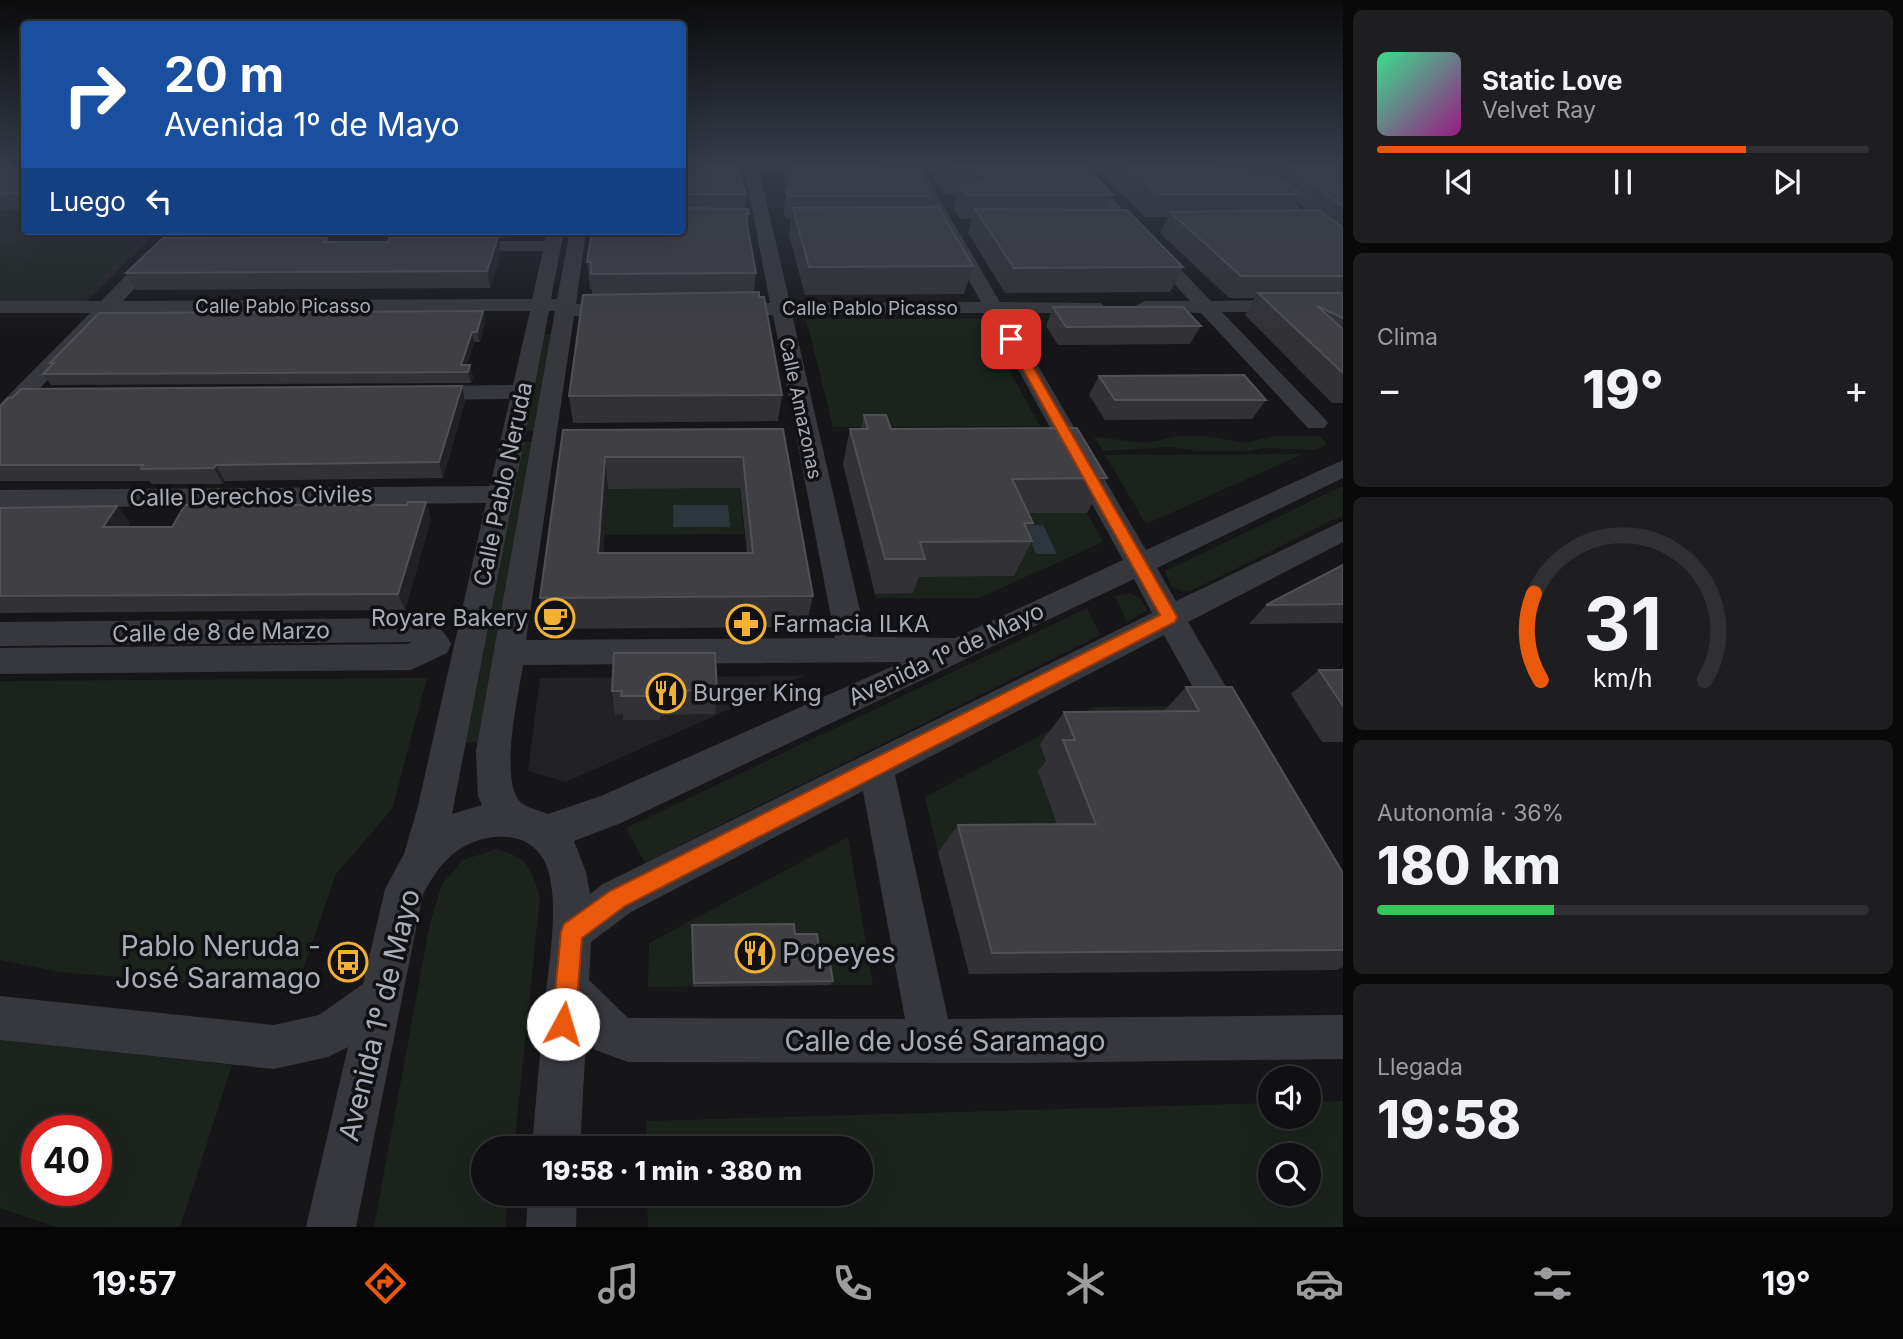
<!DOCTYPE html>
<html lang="es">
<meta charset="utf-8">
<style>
body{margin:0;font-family:Inter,sans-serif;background:#1e1e20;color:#f1f3f6;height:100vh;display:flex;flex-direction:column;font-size:26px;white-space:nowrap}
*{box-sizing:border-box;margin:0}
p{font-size:23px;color:#9c9d9f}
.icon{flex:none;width:38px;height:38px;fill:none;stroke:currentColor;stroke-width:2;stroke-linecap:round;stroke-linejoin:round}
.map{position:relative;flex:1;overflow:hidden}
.details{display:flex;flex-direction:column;gap:10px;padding:10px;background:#09090a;width:560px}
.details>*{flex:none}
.banner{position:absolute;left:21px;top:21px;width:665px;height:214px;border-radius:7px;box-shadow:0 7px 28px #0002,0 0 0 2px #303032;background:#1a4fa0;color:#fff;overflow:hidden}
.fabs{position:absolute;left:1258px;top:1066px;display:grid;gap:14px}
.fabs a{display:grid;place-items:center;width:63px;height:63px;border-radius:50%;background:#101012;box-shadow:0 7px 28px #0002,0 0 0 2px #303032;font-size:35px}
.speed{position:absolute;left:21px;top:1115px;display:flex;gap:14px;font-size:35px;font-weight:700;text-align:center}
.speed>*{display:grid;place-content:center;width:91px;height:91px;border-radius:50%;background:#101012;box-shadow:0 7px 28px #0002,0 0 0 2px #303032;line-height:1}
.speed .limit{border:10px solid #d22;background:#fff;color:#111}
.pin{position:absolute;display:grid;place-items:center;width:60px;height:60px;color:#fff;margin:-30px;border-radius:14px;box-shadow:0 4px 10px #0006}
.me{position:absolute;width:77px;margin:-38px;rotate:6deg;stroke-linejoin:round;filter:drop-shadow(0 0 5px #0008)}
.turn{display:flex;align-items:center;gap:24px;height:147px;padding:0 28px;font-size:32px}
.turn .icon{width:91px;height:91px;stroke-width:2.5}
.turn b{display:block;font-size:49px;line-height:60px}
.then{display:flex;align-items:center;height:66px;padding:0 28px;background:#0003;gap:14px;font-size:26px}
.big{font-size:52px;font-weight:800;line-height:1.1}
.details .tile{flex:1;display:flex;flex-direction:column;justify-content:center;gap:10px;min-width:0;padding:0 24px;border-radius:10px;background:#1e1e20}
.details .dial{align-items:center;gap:0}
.dial svg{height:182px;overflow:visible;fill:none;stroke:#303032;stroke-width:7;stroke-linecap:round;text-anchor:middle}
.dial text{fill:#f1f3f6;stroke:none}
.song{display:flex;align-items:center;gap:21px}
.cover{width:84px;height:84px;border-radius:10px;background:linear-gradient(135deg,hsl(150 70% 55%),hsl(310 70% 35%))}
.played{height:7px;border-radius:4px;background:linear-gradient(90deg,#ea580c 75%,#303032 75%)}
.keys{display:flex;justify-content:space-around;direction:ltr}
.heat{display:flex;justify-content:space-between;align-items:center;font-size:38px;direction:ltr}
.charge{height:10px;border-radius:5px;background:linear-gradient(90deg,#34c759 36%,#303032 0)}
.trip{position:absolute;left:471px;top:1136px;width:402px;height:70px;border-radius:35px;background:#101012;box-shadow:0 7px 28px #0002,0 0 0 2px #303032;font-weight:800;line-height:70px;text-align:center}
.dock{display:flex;height:112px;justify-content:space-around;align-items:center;background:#060607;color:#9c9d9f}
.dock .icon{width:49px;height:49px}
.dock .active{color:#ea580c}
.dock b{font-size:32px;color:#f1f3f6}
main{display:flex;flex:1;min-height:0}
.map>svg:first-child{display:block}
</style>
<main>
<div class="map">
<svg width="1343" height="1227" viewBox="0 0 1343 1227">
<rect width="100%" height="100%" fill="#161618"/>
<!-- built -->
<g fill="#222225">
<path d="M24 166V231H158L86 302H0V170Z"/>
<path d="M804 676 566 782 528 771 540 678Z"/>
</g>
<!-- green -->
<g fill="#1c231d" fill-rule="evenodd">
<path d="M41 243 0 278V244Z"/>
<path d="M136 244 84 294H0V281L43 245Z"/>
<path d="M806 319H981L1040 426 833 427Z"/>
<path d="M542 334H553L536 431H524Z"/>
<path d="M1177 436H1205L1246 443 1274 436H1320L1327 444 1315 450 1264 448 1248 451H1200L1170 447 1103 451 1094 437 1147 443Z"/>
<path d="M533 441 480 742H464L522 442Z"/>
<path d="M1303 454 1146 524 1105 455Z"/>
<path d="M1343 486V515L1189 592 1172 588 1165 571Z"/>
<path d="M739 488 744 534 605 535 608 489Z"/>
<path d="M997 513H1087L1103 542 979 598H876L875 594 912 593 907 577 1014 576Z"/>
<path d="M1131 593 1141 599 1147 610 1127 622 1115 596Z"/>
<path d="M1087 608 1100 635 645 863 626 828Z"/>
<path d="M427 678 392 809 336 874 295 992 60 972 0 960V681Z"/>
<path d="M1192 706 1050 771H1039L1067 851 938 852 925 797 1094 707Z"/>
<path d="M848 837 873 985 648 987 649 943Z"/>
<path d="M497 849C529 859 530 866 540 897L514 1148H483V1194H509L505 1227H374L430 923 442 884 463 860Z"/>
<path d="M0 1040 232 1065 180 1227H56L0 1208ZM37 1130H96V1190H37Z"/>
<path d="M1343 1101V1227H648L647 1194H861V1148H647L646 1121 1270 1103V1116H1309V1102ZM1270 1155H1309V1194H1270Z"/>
</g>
<!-- water -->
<g fill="#2c353c">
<path d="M673 505H728L730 527H673Z"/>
<path d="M1024 525H1043L1057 554H1036Z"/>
</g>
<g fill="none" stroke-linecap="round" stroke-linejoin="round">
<!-- minor -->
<g fill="#37383d" fill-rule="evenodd">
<path d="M744 166H758L790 303 981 302 906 166H920L1000 302 1101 303 1104 307 1094 313H1007L1146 550 1343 460V478L1157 568 1176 601 1343 521V542L1188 622 1246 721 1241 731 1229 735 1217 731 1164 635 895 775 948 1019 1343 1015V1059L1016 1063 628 1062 595 1050 586 1039 580 1148H532C536 1100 540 1052 545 1004 548 966 562 895 544 860 533 841 515 835 494 837 457 842 440 863 423 894L356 1227H306L348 1047 328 1057 274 1069 0 1040V996L274 1025 319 1015 363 984 385 889 404 854 418 806 486 503 0 508V490L490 486 510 399 422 400 414 398 411 393 414 388 422 386 513 385 530 311 112 312 8 422 0 424V404L90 313H0V301H101L170 231H187L123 301 532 299 543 251H461L452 246 461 241H545L548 231H564L551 299H557L570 231H586L576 304H622L632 310 622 316H574L526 640 835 638 773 315H727L717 309 727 303H770ZM549 311H555L476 751 478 796 482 805 452 814ZM987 313 1123 560 955 638 866 637 792 314ZM1134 579 1152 613 603 884 590 894 586 872 574 841 621 823ZM902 662 601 796 548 814C541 811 530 809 523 804 497 786 519 693 523 665ZM863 791 905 1019 628 1018 589 980 591 942 631 912Z"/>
<path d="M1066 166H1081L1211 301 1343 300V312H1222L1324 418 1328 423 1324 428H1308L1201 313 1137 311 1134 307 1144 301H1190Z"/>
<path d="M1228 166H1244L1343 240V253L1337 252Z"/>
<path d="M421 618C435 623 445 631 451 644L447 653 411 670 0 674V648L407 644 412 642 0 646V622Z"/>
<path d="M528 1194H577L576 1227H526Z"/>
</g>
</g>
<!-- wall -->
<g fill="#323236" fill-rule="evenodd">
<rect x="0" y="166" width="24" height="44"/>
<path d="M682 166 746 194 745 209 749 214 748 229 756 273 754 292 782 395 778 421 573 423 569 396 592 295V289H590L587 262 682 231Z"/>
<path d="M782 166H906L904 172 929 196 927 207 973 266 964 294 805 295 789 235 791 219H785L784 213 786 190H788Z"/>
<path d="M927 166H1085L1113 195 1106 210 1183 267 1170 292 1005 293 968 233 972 219H960L953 208 957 195H945Z"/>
<path d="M1093 166H1343V403H1332L1245 315 1255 298H1229L1160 233 1168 217H1145ZM1253 169 1256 172 1260 175H1250ZM1297 202 1308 211H1292Z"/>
<path d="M182 231H322L318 237H327L329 242H388L403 237 401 231H514V233H508L506 238H498L501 254 490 288 136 290 126 273 185 238Z"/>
<path d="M1053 307 1201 326 1190 344 1058 345 1046 326Z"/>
<path d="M483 311 485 321 480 342H474L467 365 473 376 471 383 51 385 43 374 52 365 50 363Z"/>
<path d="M1099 376 1266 400 1252 419 1105 420 1089 395Z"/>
<path d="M462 386 465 402 443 478 225 481 223 484H152L149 481H0V407Z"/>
<path d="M864 415 891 429 1107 478 1087 513H1029L1033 523 1028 533 1032 541 1014 576 919 577 913 593 875 594 843 464 850 429H861Z"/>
<path d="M783 429 813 596 806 627 546 629 540 598 563 430ZM740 488 747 553H603L608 489Z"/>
<path d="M426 502 431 519 405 610 0 613V508L117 506 130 523 127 527H172L407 505Z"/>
<path d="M1343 565V623L1249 624 1266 605Z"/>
<path d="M1319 670H1343V742H1322L1291 694Z"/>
<path d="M1186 687 1343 873V967L1336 970 969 974 938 852 958 825 1057 824 1038 771 1046 761 1040 744 1064 712 1164 711Z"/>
<path d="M717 690 715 714 660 715V720H623V714L615 715 612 691Z"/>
<path d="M692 929 795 934 821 964 833 981 830 985 693 987Z"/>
</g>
<!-- shaded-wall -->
<g fill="#212124">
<path d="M1217 166H1223L1214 184Z"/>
<path d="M314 231H322L317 239Z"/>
<path d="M498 237 501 254 490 288 487 271Z"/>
<path d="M483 311 485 321 480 342 477 332Z"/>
<path d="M472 332 474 342 465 372 461 365Z"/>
<path d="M470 365 473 376 471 383 468 372Z"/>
<path d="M462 386 465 402 443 478 439 462Z"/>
<path d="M605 457 608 489 601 584 598 553Z"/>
<path d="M216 465 225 481 223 484 214 468Z"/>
<path d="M426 502 431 519 405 610 398 594Z"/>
<path d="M117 506 130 523 116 544 103 527Z"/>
</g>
<!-- building -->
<g fill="#3f3f44" stroke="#4f5156" stroke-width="2" fill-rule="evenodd">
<path d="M0 166H24V193L0 194Z"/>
<path d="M682 166H737L746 194H682Z"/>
<path d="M790 166H885L896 172H916L929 196H788L786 190H795L792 181H795Z"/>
<path d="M947 166H1085L1113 195H966L959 185 982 183 986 176 982 172H951Z"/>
<path d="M1126 166H1218H1217V170L1222 174 1276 176 1302 194H1156Z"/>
<path d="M1285 166H1343V206Z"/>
<path d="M938 207 973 266 809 267 793 208Z"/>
<path d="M682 208 748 209 749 214H745L756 273 591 274V262H587L592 231H682Z"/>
<path d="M975 209 1127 210 1183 267 1014 268Z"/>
<path d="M1318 210 1343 228V276H1241L1170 212Z"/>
<path d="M327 237 324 242H388L390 237H498L487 271 126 273 163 238Z"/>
<path d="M759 292V297H764L782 395 569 396 583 295Z"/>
<path d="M1258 293H1343V318L1317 306 1343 329V373Z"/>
<path d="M1053 307H1183L1201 326 1066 327Z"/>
<path d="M483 311 477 332H472L461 365H470L468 372 43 374 54 363H50L99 313Z"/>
<path d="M1244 375 1266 400H1115L1099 376Z"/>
<path d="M462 386 439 462 216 465 214 468 141 469 143 465H0V407L8 398H12L21 389Z"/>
<path d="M864 415H886L891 429 1077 428 1107 478 1012 479 1033 523H1024L1032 541 920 542 925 559H885L850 429H868Z"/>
<path d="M783 429 813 596 540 598 563 430ZM605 457H743L753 553H598Z"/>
<path d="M408 502H426L398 594 0 596V508L117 506 103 527H172L185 505H407Z"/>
<path d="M1343 565V604L1266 605Z"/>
<path d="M614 653H715L717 690 659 691V696H621L622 691H612Z"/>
<path d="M1319 670H1343V706Z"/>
<path d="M1186 687H1232L1343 873V950L992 953 958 825 1096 824 1063 740H1075L1064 712 1199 711Z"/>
<path d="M794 924 795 934H817L821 964H830L833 981 694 983 692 925Z"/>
</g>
<!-- sky -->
<linearGradient id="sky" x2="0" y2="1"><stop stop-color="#0c0c0d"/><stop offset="0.49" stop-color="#363c48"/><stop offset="1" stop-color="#363c48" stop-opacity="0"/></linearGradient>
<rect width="1343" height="337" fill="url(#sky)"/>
<!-- route -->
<path fill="#ea580c" stroke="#983908" stroke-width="2" d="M1011 336 1017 339 1175 613 1177 617 1175 622 625 906 582 938 575 1024 572 1033 563 1036 555 1033 552 1024 561 932 564 924 610 891 1160 615 1006 339Z"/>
<!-- icons -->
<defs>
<symbol id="cafe-ring" viewBox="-11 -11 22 22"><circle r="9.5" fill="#111113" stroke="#f2b134" stroke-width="1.5"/><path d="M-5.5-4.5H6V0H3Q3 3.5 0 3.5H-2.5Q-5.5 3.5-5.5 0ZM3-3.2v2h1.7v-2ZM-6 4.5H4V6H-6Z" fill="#f2b134"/></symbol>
<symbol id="pharmacy-ring" viewBox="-11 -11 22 22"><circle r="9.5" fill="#111113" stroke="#f2b134" stroke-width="1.5"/><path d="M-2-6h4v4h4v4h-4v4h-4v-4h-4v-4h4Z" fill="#f2b134"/></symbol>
<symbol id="restaurant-ring" viewBox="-11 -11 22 22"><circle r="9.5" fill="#111113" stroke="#f2b134" stroke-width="1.5"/><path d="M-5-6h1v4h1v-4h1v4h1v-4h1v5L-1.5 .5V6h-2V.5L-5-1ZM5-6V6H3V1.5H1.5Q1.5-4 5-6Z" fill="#f2b134"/></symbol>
<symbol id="bus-ring" viewBox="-11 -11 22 22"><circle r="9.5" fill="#111113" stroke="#f2b134" stroke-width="1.5"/><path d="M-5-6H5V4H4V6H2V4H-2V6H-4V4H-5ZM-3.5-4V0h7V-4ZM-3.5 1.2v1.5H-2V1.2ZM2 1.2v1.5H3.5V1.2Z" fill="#f2b134"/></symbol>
</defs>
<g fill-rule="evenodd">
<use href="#cafe-ring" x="533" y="596" width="44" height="44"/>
<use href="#pharmacy-ring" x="724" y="602" width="44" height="44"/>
<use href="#restaurant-ring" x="644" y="671" width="44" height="44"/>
<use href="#restaurant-ring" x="733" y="931" width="44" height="44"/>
<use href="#bus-ring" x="326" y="940" width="44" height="44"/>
</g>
<g text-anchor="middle" stroke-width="7" stroke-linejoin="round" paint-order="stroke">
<!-- far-street labels -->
<g font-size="19" fill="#a8adb8" stroke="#111113">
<text x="283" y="313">Calle Pablo Picasso</text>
<text x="870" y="315">Calle Pablo Picasso</text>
<text transform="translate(801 408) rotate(78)" y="7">Calle Amazonas</text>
</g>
<!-- street labels -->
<g font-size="23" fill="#a8adb8" stroke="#111113">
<text transform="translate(503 484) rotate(-78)" y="8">Calle Pablo Neruda</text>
<text transform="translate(251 496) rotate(-1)" y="8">Calle Derechos Civiles</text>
<text transform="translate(221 632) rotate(-1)" y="8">Calle de 8 de Marzo</text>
<text transform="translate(946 654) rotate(-25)" y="8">Avenida 1º de Mayo</text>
</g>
<!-- poi labels -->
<g font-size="23" fill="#a8adb8" stroke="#111113" text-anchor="start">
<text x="528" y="626" text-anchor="end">Royare Bakery</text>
<text x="773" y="632">Farmacia ILKA</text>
<text x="693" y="701">Burger King</text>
</g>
<!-- near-poi labels -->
<g font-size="28" fill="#a8adb8" stroke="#111113" text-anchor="end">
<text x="321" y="956">Pablo Neruda -<tspan x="321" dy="32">José Saramago</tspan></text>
<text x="782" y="963" text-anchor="start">Popeyes</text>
</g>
<!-- near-street labels -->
<g font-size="28" fill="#a8adb8" stroke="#111113">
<text transform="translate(379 1015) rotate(-76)" y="10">Avenida 1º de Mayo</text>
<text x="945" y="1051">Calle de José Saramago</text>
</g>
</g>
</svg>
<div class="fabs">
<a><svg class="icon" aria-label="sound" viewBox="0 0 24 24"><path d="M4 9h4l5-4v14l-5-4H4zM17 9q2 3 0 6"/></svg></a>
<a><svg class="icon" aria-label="search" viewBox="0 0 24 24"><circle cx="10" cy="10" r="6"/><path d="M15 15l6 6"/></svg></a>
</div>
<div class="speed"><div class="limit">40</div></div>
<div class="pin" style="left:1011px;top:339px;background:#d93025"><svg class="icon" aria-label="arrive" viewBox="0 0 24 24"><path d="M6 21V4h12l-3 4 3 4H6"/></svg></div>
<svg class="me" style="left:563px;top:1024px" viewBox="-20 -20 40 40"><circle r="19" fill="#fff"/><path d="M0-13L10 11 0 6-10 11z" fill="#ea580c"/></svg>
<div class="trip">19:58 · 1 min · 380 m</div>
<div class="banner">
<div class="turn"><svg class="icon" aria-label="right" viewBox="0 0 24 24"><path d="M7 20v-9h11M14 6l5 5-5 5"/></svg><div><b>20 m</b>Avenida 1º de Mayo</div></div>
<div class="then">Luego<svg class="icon" aria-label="left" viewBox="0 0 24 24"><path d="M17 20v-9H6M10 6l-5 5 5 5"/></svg></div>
</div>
</div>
<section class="details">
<div class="tile">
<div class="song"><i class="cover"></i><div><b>Static Love</b><p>Velvet Ray</p></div></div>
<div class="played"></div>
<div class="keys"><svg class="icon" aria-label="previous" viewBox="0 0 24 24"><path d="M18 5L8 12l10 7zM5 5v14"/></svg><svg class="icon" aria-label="pause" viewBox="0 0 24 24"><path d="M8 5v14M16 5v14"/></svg><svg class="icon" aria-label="next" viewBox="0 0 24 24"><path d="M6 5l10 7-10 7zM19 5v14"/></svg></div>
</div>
<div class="tile"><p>Clima</p>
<div class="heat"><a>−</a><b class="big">19°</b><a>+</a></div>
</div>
<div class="tile dial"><svg viewBox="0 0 100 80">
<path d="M14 69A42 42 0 1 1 86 69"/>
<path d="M14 69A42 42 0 0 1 11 31" stroke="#ea580c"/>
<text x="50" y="56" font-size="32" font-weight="700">31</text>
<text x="50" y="72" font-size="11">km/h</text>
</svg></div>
<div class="tile"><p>Autonomía · 36%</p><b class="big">180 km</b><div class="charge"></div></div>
<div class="tile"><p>Llegada</p><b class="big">19:58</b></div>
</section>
</main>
<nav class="dock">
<b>19:57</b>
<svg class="icon active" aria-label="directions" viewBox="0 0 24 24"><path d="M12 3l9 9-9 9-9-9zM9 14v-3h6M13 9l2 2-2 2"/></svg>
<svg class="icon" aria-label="music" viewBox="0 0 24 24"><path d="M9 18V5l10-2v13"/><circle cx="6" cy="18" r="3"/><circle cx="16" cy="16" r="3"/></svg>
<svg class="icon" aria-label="phone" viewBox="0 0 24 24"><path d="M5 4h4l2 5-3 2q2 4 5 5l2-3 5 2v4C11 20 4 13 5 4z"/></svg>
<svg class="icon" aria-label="climate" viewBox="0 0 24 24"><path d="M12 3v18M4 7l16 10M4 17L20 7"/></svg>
<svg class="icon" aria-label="car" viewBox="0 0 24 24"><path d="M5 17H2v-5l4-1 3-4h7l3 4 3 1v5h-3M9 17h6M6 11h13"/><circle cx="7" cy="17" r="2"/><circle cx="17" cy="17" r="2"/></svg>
<svg class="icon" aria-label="filters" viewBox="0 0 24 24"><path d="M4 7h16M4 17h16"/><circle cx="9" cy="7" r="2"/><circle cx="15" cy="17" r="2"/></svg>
<b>19°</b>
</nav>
